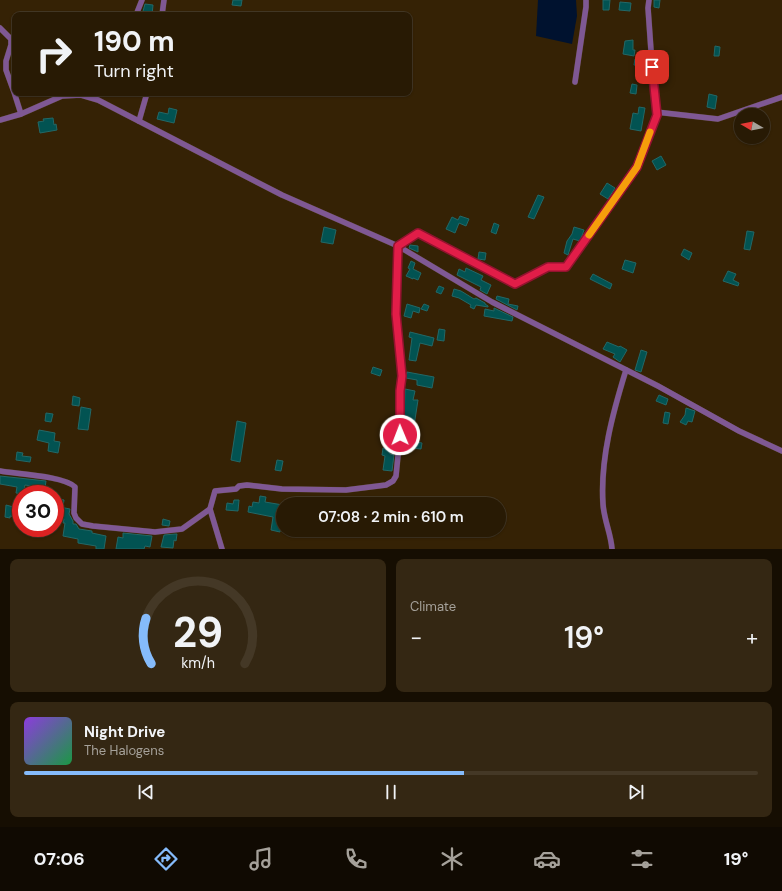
<!DOCTYPE html>
<meta charset="utf-8">
<style>
body{margin:0;font-family:"DM Sans",sans-serif;background:#342713;color:#f1f3f6;height:100vh;display:flex;flex-direction:column;font-size:15px;white-space:nowrap}
*{box-sizing:border-box;margin:0}
p{font-size:13px;color:#a5a19a}
.icon{flex:none;width:22px;height:22px;fill:none;stroke:currentColor;stroke-width:2;stroke-linecap:round;stroke-linejoin:round}
.map{position:relative;height:549px;overflow:hidden}
.panel{display:flex;flex-direction:column;gap:10px;padding:10px;background:#160e02;flex:1}
.panel>*{flex:none}
.hud{position:absolute;left:12px;top:12px;width:400px;height:84px;border-radius:8px;box-shadow:0 1px 3px #0004,0 0 0 1px #443826;background:#281a04;color:#f1f3f6;overflow:hidden}
.needle{width:26px;rotate:280deg}
.tools{position:absolute;left:734px;top:108px;display:grid;gap:8px}
.tools a{display:grid;place-items:center;width:36px;height:36px;border-radius:50%;background:#281a04;box-shadow:0 1px 3px #0004,0 0 0 1px #443826;font-size:20px}
.speed{position:absolute;left:12px;top:485px;display:flex;gap:8px;font-size:20px;font-weight:700;text-align:center}
.speed>*{display:grid;place-content:center;width:52px;height:52px;border-radius:50%;background:#281a04;box-shadow:0 1px 3px #0004,0 0 0 1px #443826;line-height:1}
.speed .limit{border:6px solid #d22;background:#fff;color:#111}
.pin{position:absolute;display:grid;place-items:center;width:34px;height:34px;color:#fff;margin:-17px;border-radius:8px;box-shadow:0 2px 6px #0006}
.me{position:absolute;width:44px;margin:-22px;rotate:359deg;stroke-linejoin:round;filter:drop-shadow(0 0 3px #0008)}
.turn{display:flex;align-items:center;gap:14px;height:84px;padding:0 16px;font-size:18px}
.turn .icon{width:52px;height:52px;stroke-width:2.5}
.turn b{display:block;font-size:28px;line-height:34px}
.big{font-size:30px;font-weight:600;line-height:1.1}
.panel .tile{flex:1;display:flex;flex-direction:column;justify-content:center;gap:6px;min-width:0;padding:0 14px;border-radius:8px;background:#342713}
.panel .dial{align-items:center;gap:0}
.dial svg{height:104px;overflow:visible;fill:none;stroke:#443826;stroke-width:7;stroke-linecap:round;text-anchor:middle}
.dial text{fill:#f1f3f6;stroke:none}
.song{display:flex;align-items:center;gap:12px}
.cover{width:48px;height:48px;border-radius:6px;background:linear-gradient(135deg,hsl(270 70% 55%),hsl(140 70% 35%))}
.played{height:4px;border-radius:2px;background:linear-gradient(90deg,#85bbfb 60%,#443826 60%)}
.keys{display:flex;justify-content:space-around;direction:ltr}
.heat{display:flex;justify-content:space-between;align-items:center;font-size:22px;direction:ltr}
.panel .tiles{flex:1;display:grid;gap:10px;grid-template-columns:1fr 1fr}
.tile:last-child{grid-column:span 2}
.trip{position:absolute;left:276px;top:497px;width:230px;height:40px;border-radius:20px;background:#281a04;box-shadow:0 1px 3px #0004,0 0 0 1px #443826;font-weight:600;line-height:40px;text-align:center}
.tab-bar{display:flex;height:64px;justify-content:space-around;align-items:center;background:#100a02;color:#a5a19a}
.tab-bar .icon{width:28px;height:28px}
.tab-bar .on{color:#85bbfb}
.tab-bar b{font-size:18px;color:#f1f3f6}
.map>svg:first-child{display:block}
</style>
<div class="map">
<svg width="782" height="549" viewBox="0 0 782 549">
<rect width="100%" height="100%" fill="#352205"/>
<!-- water -->
<path fill="#00122f" d="M538 0H576L577 16 572 44 536 36Z"/>
<!-- building -->
<g fill="#025352" stroke="#236867">
<path d="M233 0H242L241 6 232 5Z"/>
<path d="M603 0H610L609 10H603Z"/>
<path d="M654 0H660L659 8 654 7Z"/>
<path d="M620 2 631 3 630 11 619 10Z"/>
<path d="M145 4 153 5 152 15H142Z"/>
<path d="M633 40V50H635L634 56 623 54 625 41Z"/>
<path d="M715 46 720 47 719 56H714Z"/>
<path d="M635 59 648 62V71L642 70V66L634 65Z"/>
<path d="M632 84 637 85 636 94 630 93Z"/>
<path d="M709 94 717 96 715 109 707 107Z"/>
<path d="M639 107 645 108 641 131 630 129 633 113 638 114Z"/>
<path d="M169 108 177 110 174 123 157 119 159 112 168 114Z"/>
<path d="M53 118 54 125 56 124 57 130 40 133 38 122 44 121 43 119Z"/>
<path d="M661 156 666 165 657 170 652 161Z"/>
<path d="M607 183 615 188 608 199 600 194Z"/>
<path d="M538 195 544 197 534 219 528 217Z"/>
<path d="M460 216 469 219 466 226 459 223 455 233 446 229 452 217 458 220Z"/>
<path d="M494 223 499 225 496 234 491 232Z"/>
<path d="M324 227 336 230 333 244 321 242Z"/>
<path d="M574 227 584 230 580 241 573 239 568 255 564 253 567 241 572 234Z"/>
<path d="M747 231 754 232 750 250 744 249Z"/>
<path d="M410 245 418 246V252L409 248Z"/>
<path d="M684 249 692 253 689 260 681 255Z"/>
<path d="M479 252 486 253 485 260 478 259Z"/>
<path d="M625 260 636 263 633 273 622 269Z"/>
<path d="M411 261 415 263 413 269 421 273 418 280 413 278V279L406 276 410 269 408 268Z"/>
<path d="M466 268 483 276 481 280 491 285 487 294 480 290 481 287 457 275 459 269 465 272Z"/>
<path d="M728 271 736 274 733 280 739 283 738 286 723 281Z"/>
<path d="M593 274 612 284 610 289 590 279Z"/>
<path d="M439 286 444 288 441 294 436 292Z"/>
<path d="M454 289 461 291 474 299 476 298 485 303V304L488 306V307L476 305 474 309 470 307 471 305 459 298 452 296Z"/>
<path d="M497 296 509 299 508 304 518 306 517 310 496 299Z"/>
<path d="M407 304 420 308 419 313 413 311 411 318 404 316Z"/>
<path d="M424 304 429 306 427 311 421 309Z"/>
<path d="M494 308 513 317 512 321 484 316 485 309 494 311Z"/>
<path d="M439 329 445 330 444 341 437 340Z"/>
<path d="M410 332 434 338 432 346 420 343 416 361 409 360 412 338 409 337Z"/>
<path d="M607 342 619 347 620 346 627 350 620 362 613 357 615 354 603 349Z"/>
<path d="M641 350 647 352 641 372 635 370Z"/>
<path d="M373 367 382 370 380 376 371 373Z"/>
<path d="M407 372 434 377 432 388 417 385V380L406 378Z"/>
<path d="M405 389 415 391 413 400H418L414 426 404 424Z"/>
<path d="M659 395 668 399 666 405 656 401Z"/>
<path d="M73 396 80 398 79 406 72 405Z"/>
<path d="M81 407 91 409 88 430 78 429Z"/>
<path d="M686 408 695 411 692 422 688 421 686 425 680 422 685 415Z"/>
<path d="M665 412 670 413 668 424 663 423Z"/>
<path d="M46 413 53 414 51 422 45 421Z"/>
<path d="M237 421 246 423 240 462 231 460Z"/>
<path d="M39 430 55 433 54 441 60 442 58 453 48 451 49 443 37 440Z"/>
<path d="M396 435 395 443 391 444 390 436Z"/>
<path d="M413 441 422 443 421 449 412 448Z"/>
<path d="M383 448 390 449V454L394 455 392 471 383 470 385 456 382 455Z"/>
<path d="M17 452 23 453 22 456 31 457 30 462 16 460Z"/>
<path d="M277 460 283 461 281 471 275 470Z"/>
<path d="M0 476 46 481 45 488 25 485 23 494 16 493 17 487 0 484Z"/>
<path d="M260 496 266 497 265 502 283 505 280 532 271 530 273 517 248 512 249 506 252 507 253 502 259 503Z"/>
<path d="M55 498 64 500 63 506 57 505V504H55Z"/>
<path d="M234 500H239L238 511 226 510 227 503 233 504Z"/>
<path d="M6 505 21 509V518L10 516V518L5 517Z"/>
<path d="M60 507 70 509 69 514 73 521V524H76L79 529 92 531V533L106 536 104 549H96V546L78 543V539L63 536 65 523H63L64 519 59 518Z"/>
<path d="M163 519 170 521 169 526 162 525Z"/>
<path d="M123 533 152 536 150 547 145 546 144 549H116L118 537 123 538Z"/>
<path d="M175 534H177L176 541 174 540 173 548 161 547 164 535Z"/>
</g>
<g fill="none" stroke-linecap="round" stroke-linejoin="round">
<defs>
<g id="street">
<path d="M136 15 142 0"/>
<path d="M162 15 164 0"/>
<path d="M0 28 11 39V45L6 61V70L14 92 21 114"/>
<path d="M575 82 586 7V0"/>
<path d="M656 112 718 119 782 97"/>
<path d="M0 120 21 114 62 96 81 95 98 100 282 195 398 246 492 302 658 386 739 431 782 451"/>
<path d="M139 121 147 93"/>
<path d="M0 471C17 474 64 476 75 487L74 513 76 518 82 524 93 526 155 532 182 529 210 509 215 491 236 489 239 486 247 485 282 489 346 490 386 485 393 481 396 476 400 435V391L402 376 396 314 398 246 418 233 515 285 548 267H567L637 167 657 115 654 93 648 8 649 0"/>
<path d="M210 509 222 549"/>
<path d="M612 549C611 534 604 520 603 504 600 459 613 412 626 370"/>
</g>
</defs>
<!-- street casing -->
<use href="#street" stroke="#513f24" stroke-width="6"/>
<!-- street -->
<use href="#street" stroke="#7f5894" stroke-width="5.5"/>
</g>
<g fill="none" stroke-linecap="round" stroke-linejoin="round">
<defs>
<path id="route" d="M400 435V391L402 376 396 314 398 246 418 233 515 284 548 267H566L637 167 657 115 652 67"/>
</defs>
<!-- route casing -->
<use href="#route" stroke="#92132f" stroke-width="10"/>
<!-- route -->
<use href="#route" stroke="#e11d48" stroke-width="7"/>
<!-- slow -->
<path stroke="#f59e0b" stroke-width="7" d="M589 235 637 167 650 132"/>
</g>
</svg>
<div class="tools">
<a><svg class="needle" viewBox="-14 -14 28 28"><path d="M0-13l5 13h-10z" fill="#e53935"/><path d="M0 13l5-13h-10z" fill="#a5a19a"/></svg></a>
</div>
<div class="speed"><div class="limit">30</div></div>
<div class="pin" style="left:652px;top:67px;background:#d93025"><svg class="icon" aria-label="arrive" viewBox="0 0 24 24"><path d="M6 21V4h12l-3 4 3 4H6"/></svg></div>
<svg class="me" style="left:400px;top:435px" viewBox="-20 -20 40 40"><circle r="17" fill="#e11d48" stroke="#fff" stroke-width="3"/><path d="M0-11L8 9 0 5-8 9z" fill="#fff"/></svg>
<div class="trip">07:08 · 2 min · 610 m</div>
<div class="hud">
<div class="turn"><svg class="icon" aria-label="right" viewBox="0 0 24 24"><path d="M7 20v-9h11M14 6l5 5-5 5"/></svg><div><b>190 m</b>Turn right</div></div>
</div>
</div>
<section class="panel">
<div class="tiles">
<div class="tile dial"><svg viewBox="0 0 100 80">
<path d="M14 69A42 42 0 1 1 86 69"/>
<path d="M14 69A42 42 0 0 1 10 34" stroke="#85bbfb"/>
<text x="50" y="56" font-size="32" font-weight="700">29</text>
<text x="50" y="72" font-size="11">km/h</text>
</svg></div>
<div class="tile"><p>Climate</p>
<div class="heat"><a>−</a><b class="big">19°</b><a>+</a></div>
</div>
<div class="tile">
<div class="song"><i class="cover"></i><div><b>Night Drive</b><p>The Halogens</p></div></div>
<div class="played"></div>
<div class="keys"><svg class="icon" aria-label="previous" viewBox="0 0 24 24"><path d="M18 5L8 12l10 7zM5 5v14"/></svg><svg class="icon" aria-label="pause" viewBox="0 0 24 24"><path d="M8 5v14M16 5v14"/></svg><svg class="icon" aria-label="next" viewBox="0 0 24 24"><path d="M6 5l10 7-10 7zM19 5v14"/></svg></div>
</div>
</div>
</section>
<nav class="tab-bar">
<b>07:06</b>
<svg class="icon on" aria-label="directions" viewBox="0 0 24 24"><path d="M12 3l9 9-9 9-9-9zM9 14v-3h6M13 9l2 2-2 2"/></svg>
<svg class="icon" aria-label="music" viewBox="0 0 24 24"><path d="M9 18V5l10-2v13"/><circle cx="6" cy="18" r="3"/><circle cx="16" cy="16" r="3"/></svg>
<svg class="icon" aria-label="phone" viewBox="0 0 24 24"><path d="M5 4h4l2 5-3 2q2 4 5 5l2-3 5 2v4C11 20 4 13 5 4z"/></svg>
<svg class="icon" aria-label="climate" viewBox="0 0 24 24"><path d="M12 3v18M4 7l16 10M4 17L20 7"/></svg>
<svg class="icon" aria-label="car" viewBox="0 0 24 24"><path d="M5 17H2v-5l4-1 3-4h7l3 4 3 1v5h-3M9 17h6M6 11h13"/><circle cx="7" cy="17" r="2"/><circle cx="17" cy="17" r="2"/></svg>
<svg class="icon" aria-label="filters" viewBox="0 0 24 24"><path d="M4 7h16M4 17h16"/><circle cx="9" cy="7" r="2"/><circle cx="15" cy="17" r="2"/></svg>
<b>19°</b>
</nav>
